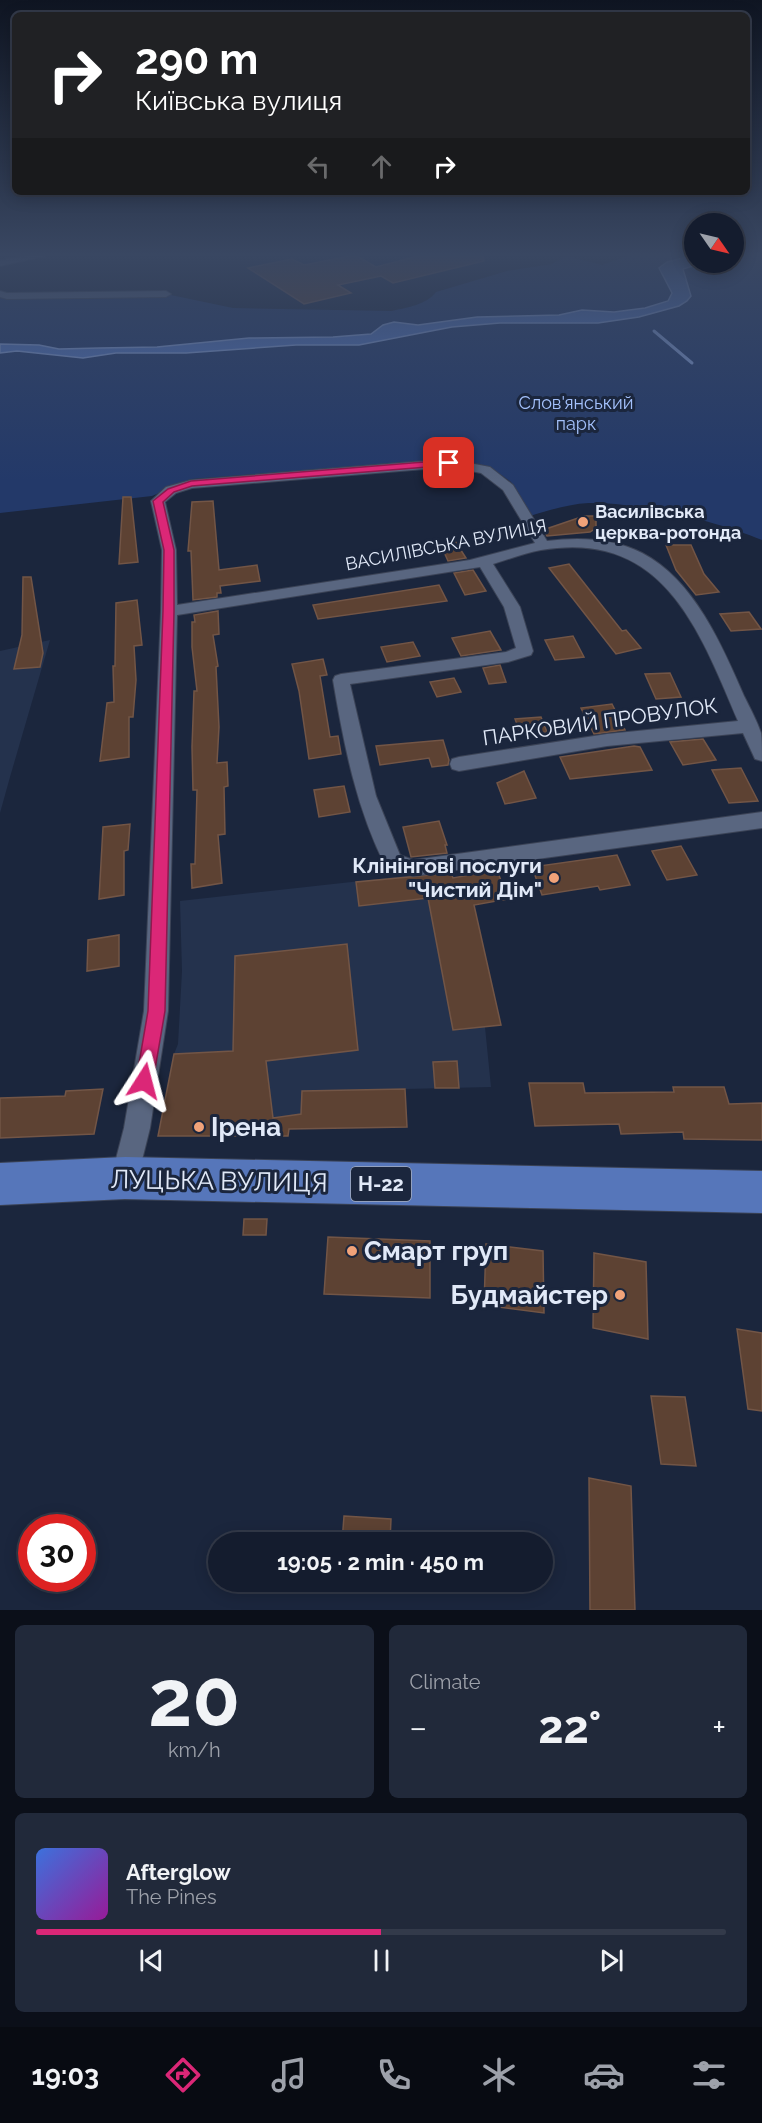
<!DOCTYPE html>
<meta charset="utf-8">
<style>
body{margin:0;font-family:Raleway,sans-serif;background:#21293a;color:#f1f3f6;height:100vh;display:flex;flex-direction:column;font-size:22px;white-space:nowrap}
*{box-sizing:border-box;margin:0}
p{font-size:20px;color:#9da1aa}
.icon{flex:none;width:33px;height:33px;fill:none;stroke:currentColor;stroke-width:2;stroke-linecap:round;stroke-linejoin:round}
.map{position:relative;height:1610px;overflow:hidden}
.side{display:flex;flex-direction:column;gap:15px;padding:15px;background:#0b0f19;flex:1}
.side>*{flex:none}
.hud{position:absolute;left:12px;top:12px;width:738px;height:183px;border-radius:9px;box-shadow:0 3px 15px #0003,0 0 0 2px #333a4a;background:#202124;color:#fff;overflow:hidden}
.needle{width:39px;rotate:124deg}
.controls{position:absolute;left:684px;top:213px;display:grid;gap:12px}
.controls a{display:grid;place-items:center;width:60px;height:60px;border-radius:50%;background:#141c2e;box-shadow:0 3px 15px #0003,0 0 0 2px #333a4a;font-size:30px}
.speed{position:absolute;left:18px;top:1514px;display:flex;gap:12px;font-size:30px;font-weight:700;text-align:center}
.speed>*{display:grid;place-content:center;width:78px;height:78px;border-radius:50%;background:#141c2e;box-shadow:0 3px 15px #0003,0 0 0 2px #333a4a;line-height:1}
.speed .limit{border:9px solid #d22;background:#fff;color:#111}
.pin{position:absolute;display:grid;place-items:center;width:51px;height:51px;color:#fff;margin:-26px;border-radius:12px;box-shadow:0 3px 9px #0006}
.me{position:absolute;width:66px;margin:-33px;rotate:9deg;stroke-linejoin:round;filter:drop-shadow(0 0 4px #0008)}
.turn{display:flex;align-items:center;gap:21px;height:126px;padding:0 24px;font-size:27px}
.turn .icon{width:78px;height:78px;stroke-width:2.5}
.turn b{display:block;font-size:42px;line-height:51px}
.lanes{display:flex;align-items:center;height:57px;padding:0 24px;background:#0003;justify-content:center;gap:30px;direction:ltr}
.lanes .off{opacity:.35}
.big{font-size:45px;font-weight:700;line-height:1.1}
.side .widget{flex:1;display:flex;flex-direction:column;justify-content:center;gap:9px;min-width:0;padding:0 21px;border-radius:9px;background:#21293a}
.side .dial{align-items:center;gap:0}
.dial b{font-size:78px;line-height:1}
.song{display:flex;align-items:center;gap:18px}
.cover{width:72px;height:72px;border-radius:9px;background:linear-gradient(135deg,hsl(220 70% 55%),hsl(300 70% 35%))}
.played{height:6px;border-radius:3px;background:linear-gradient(90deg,#db2777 50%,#333a4a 50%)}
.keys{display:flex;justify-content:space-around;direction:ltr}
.heat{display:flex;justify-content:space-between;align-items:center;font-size:33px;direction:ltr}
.side .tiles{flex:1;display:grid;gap:15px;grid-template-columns:1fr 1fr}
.widget:last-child{grid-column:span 2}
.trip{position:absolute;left:208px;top:1532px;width:345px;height:60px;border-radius:30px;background:#141c2e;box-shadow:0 3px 15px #0003,0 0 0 2px #333a4a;font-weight:700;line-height:60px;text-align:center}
.menu{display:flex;height:96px;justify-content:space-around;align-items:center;background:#080b12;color:#9da1aa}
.menu .icon{width:42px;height:42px}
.menu .active{color:#db2777}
.menu b{font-size:27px;color:#f1f3f6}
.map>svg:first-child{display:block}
</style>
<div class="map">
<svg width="762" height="1610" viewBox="0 0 762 1610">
<rect width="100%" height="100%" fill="#1b263d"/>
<!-- built -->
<g fill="#24324d">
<path d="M50 640 10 777 0 813V651Z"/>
<path d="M451 871 465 933 480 932 501 1025 485 1027 491 1087 405 1089 407 1127 289 1129 288 1136H243L233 1051 174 1054 178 1044 182 971 180 901Z"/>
</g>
<!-- green -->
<g fill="#233969">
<path d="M566 256 602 265 627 256H690L667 262 659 267 672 293 668 301 645 308 614 312 582 310 559 315 477 317 418 325 394 322 383 325 371 334 333 337 249 338 157 347 99 348 59 349 39 345 0 344V294H166L233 308 392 311C408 307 426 305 436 292L507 271 552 264Z"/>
<path d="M734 256H762V540C716 521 639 502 589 503 569 504 550 510 530 516L511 482 490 467 450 459 192 479 152 496 0 513V353L17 351 83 358 116 353H186L296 345H359L452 327 500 323H599L639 317 679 306 691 296 683 269 703 263 734 262Z"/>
</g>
<!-- water -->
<path fill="#4f71b9" stroke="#7b95cc" stroke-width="1.5" d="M690 256H694V262L703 263 683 269 691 296 687 301 679 306 639 317 598 323H500L452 327 359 345H296L186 353H116L83 358 17 351 0 353V344L39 345 59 349 99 348 157 347 249 338 333 337 371 334 383 325 394 322 418 325 477 317 559 315 582 310 614 312 645 308 668 301 672 293 659 268 667 262Z"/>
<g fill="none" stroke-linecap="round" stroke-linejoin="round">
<!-- stream -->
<path stroke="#7b95cc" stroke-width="3" d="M654 331 692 363"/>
</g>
<!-- building -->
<g fill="#5d4233" stroke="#725546" stroke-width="1.5">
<path d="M350 256H357L376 267 418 256H483L484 261 393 283 381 276 338 285 351 293 304 304 248 268 292 259 304 265Z"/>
<path d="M123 497H131L138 562 119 564Z"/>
<path d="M213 501 219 570 257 565 260 581 220 586 221 593H217V597L193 600 191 551H188L192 502Z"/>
<path d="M584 516H596V528L590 532 547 536 543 530Z"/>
<path d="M455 541 466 558 448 561 440 543Z"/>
<path d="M666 545H691L704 574 719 592 696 595 676 570Z"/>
<path d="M569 564 622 631 626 630 641 648 616 654 549 568Z"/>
<path d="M473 570 486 591 465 595 454 573Z"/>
<path d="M23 577H31L43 653 40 667 14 669 22 635Z"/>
<path d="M439 585 447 601 318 619 313 605Z"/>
<path d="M137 600 142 645 134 646 136 680 133 717H129V757L100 761 107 703 114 702 113 666H115L116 603Z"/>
<path d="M218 611 219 634 213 635 218 666 216 667 219 727 217 763 227 762 228 786 224 787 225 834 218 835 222 883 192 888 191 864H195L197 790H193L192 747 194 691H197L192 647V622H195L194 615Z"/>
<path d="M749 612 761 629 731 631 720 614Z"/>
<path d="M490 631 501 650 461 656 452 638Z"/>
<path d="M573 636 584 657 555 660 545 640Z"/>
<path d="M413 642 420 656 387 662 381 647Z"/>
<path d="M323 659 327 675 320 676 330 737 338 736 341 754 309 759 299 691 292 664Z"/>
<path d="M500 665 506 682 489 684 483 668Z"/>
<path d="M670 673 681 697 656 699 645 674Z"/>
<path d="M454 678 461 692 437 697 430 682Z"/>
<path d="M612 704 625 730 594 734 581 708Z"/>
<path d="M541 717 547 732 521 735 515 719Z"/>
<path d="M703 739 716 760 683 765 670 742Z"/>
<path d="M443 740 449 760 448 765 432 767 429 758 380 765 376 746Z"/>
<path d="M634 746 640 747 652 770 570 779 560 757Z"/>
<path d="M741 768 758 801 729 803 712 770Z"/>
<path d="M524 771 536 798 505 804 497 783Z"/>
<path d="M344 786 350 812 319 817 314 790Z"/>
<path d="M439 821 447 845H445L447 853 411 857 403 827Z"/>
<path d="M130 824 128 850 124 851V895L99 899 103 827Z"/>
<path d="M681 846 697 875 667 880 652 851Z"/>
<path d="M617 855 630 885 600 890 598 886 542 895 532 867Z"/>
<path d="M497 870 508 899 474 905 501 1025 453 1030 428 898 359 906 356 882 451 873 453 878Z"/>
<path d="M119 935V966L87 971 88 940Z"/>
<path d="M347 944 358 1050 266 1061 273 1118 301 1114 302 1091 405 1089 407 1127 289 1129 288 1136H158L174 1054 233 1051 235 956Z"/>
<path d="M457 1061 459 1088H435L433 1062Z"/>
<path d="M529 1083H583L585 1093 674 1092 673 1087H724L729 1104 762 1103V1140L684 1139 683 1132 621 1134 619 1124 535 1126Z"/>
<path d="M103 1089 94 1134 0 1138V1098L65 1096 66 1091Z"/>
<path d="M244 1219H267L266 1235H243Z"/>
<path d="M328 1237 430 1241V1298L324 1294Z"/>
<path d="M486 1244 543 1251 544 1313 484 1305Z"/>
<path d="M594 1253 646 1262 648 1339 593 1328Z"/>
<path d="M737 1329 762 1333V1411L748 1409Z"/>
<path d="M651 1396 685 1397 696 1466 661 1464Z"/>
<path d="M589 1478 631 1486 635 1610H590Z"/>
<path d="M344 1516 391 1519 390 1542H342Z"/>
</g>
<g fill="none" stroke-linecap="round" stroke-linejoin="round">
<defs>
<g id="street">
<path d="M26 256H45L0 266V260Z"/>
<path d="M0 291 7 293 166 291 171 294 166 297 7 299 0 297Z"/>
<path d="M449 459 490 467 513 485 547 541C579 537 613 538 642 553 694 580 722 645 744 696 750 708 757 721 761 733 762 741 762 752 762 761L755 759 743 733 607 746 459 771 452 769 450 764 452 759 459 757 607 734 738 721C699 629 663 529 541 550 525 553 509 559 493 564L520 607 533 651 531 655 508 662 350 684 376 796 400 855 413 860 762 812V828L413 876 386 867C356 808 344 745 333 680L335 676 341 674 506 652 516 648 504 607 480 567 177 615 168 1011 150 1128 135 1188 125 1192 115 1188 111 1178 124 1128 144 1011 161 611 162 550 151 501 166 487 191 480ZM449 467 481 473 503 490 535 543 470 560 177 605 176 550 165 502 176 493 192 488Z"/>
</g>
<path id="primary" d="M125 1157 762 1171V1213L125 1199 0 1205V1163Z"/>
</defs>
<!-- street casing -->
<use href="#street" stroke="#3b4356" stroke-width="2"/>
<!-- primary casing -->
<use href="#primary" stroke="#3b4356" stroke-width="2"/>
<!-- street -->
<use href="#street" fill="#596680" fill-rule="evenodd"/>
<!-- primary -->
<use href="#primary" fill="#5676ba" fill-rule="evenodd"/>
</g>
<!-- sky -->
<linearGradient id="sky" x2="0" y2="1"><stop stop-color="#0f1522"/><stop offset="0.53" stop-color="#394762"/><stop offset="1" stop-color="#394762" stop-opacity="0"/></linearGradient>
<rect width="762" height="481" fill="url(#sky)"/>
<!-- route -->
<path fill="#db2777" stroke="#8e194d" stroke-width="1.5" d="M449 460 454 463 452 465 192 486 174 492 163 502 174 550V611L165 1011 153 1081 151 1087 144 1090 138 1087 136 1081 148 1011 163 611 164 550 153 501 168 489 191 481Z"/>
<!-- markers -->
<g fill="#f0a279" stroke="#1b263d" stroke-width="2">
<circle cx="583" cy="522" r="6"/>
<circle cx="554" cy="878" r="6"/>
<circle cx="199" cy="1127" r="6"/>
<circle cx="352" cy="1251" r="6"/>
<circle cx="620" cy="1295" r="6"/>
</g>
<g text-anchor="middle" stroke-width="6" stroke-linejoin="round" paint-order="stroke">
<!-- far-park labels -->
<g font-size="18" fill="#a3c0fb" stroke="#1b263d">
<text x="576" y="409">Слов'янський<tspan x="576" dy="21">парк</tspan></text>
</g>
<!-- far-poi labels -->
<g font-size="18" font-weight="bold" fill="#e1e9f8" stroke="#1b263d" text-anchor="start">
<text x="595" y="518">Василівська<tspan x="595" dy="21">церква-ротонда</tspan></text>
</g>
<!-- far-street labels -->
<g font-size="18" fill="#e1e9f8" stroke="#1b263d">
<text transform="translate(446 545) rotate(-11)" y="6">ВАСИЛІВСЬКА ВУЛИЦЯ</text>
</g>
<!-- shield labels -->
<rect fill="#1b263d" stroke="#a6aec0" stroke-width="1.5" x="351" y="1167" width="60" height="34" rx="4.5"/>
<g font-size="20" font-weight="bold" fill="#e1e9f8">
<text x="381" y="1191">Н-22</text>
</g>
<!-- street labels -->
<g font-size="21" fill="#e1e9f8" stroke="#1b263d">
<text transform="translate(600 722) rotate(-8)" y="7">ПАРКОВИЙ ПРОВУЛОК</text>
</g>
<!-- poi labels -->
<g font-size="21" font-weight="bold" fill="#e1e9f8" stroke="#1b263d" text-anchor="end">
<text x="542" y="873">Клінінгові послуги<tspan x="542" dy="24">"Чистий Дім"</tspan></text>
</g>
<!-- near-poi labels -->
<g font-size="26" font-weight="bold" fill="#e1e9f8" stroke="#1b263d" text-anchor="start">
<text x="211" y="1136">Ірена</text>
<text x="364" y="1260">Смарт груп</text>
<text x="608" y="1304" text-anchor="end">Будмайстер</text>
</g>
<!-- near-street labels -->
<g font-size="26" fill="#e1e9f8" stroke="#1b263d">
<text transform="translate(219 1181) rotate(1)" y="9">ЛУЦЬКА ВУЛИЦЯ</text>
</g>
</g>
</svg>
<div class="controls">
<a><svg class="needle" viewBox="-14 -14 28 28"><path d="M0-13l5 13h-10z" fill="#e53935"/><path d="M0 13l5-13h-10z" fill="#9da1aa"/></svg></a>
</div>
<div class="speed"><div class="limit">30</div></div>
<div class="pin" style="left:449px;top:463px;background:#d93025"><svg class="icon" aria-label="arrive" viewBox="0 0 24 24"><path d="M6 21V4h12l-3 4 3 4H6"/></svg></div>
<svg class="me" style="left:144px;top:1081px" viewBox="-20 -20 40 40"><path d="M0-17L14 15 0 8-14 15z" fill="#db2777" stroke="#fff" stroke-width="4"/></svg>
<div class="trip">19:05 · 2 min · 450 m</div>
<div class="hud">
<div class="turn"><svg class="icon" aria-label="right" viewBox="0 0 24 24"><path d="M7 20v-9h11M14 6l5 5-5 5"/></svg><div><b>290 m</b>Київська вулиця</div></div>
<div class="lanes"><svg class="icon off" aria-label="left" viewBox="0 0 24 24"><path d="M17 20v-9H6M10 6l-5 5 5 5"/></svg><svg class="icon off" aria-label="ahead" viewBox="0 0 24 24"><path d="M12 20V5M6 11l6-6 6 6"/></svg><svg class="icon" aria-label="right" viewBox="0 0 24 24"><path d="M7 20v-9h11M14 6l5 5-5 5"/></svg></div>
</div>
</div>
<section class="side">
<div class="tiles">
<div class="widget dial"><b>20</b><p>km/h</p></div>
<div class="widget"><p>Climate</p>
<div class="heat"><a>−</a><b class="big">22°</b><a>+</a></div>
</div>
<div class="widget">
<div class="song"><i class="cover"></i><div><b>Afterglow</b><p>The Pines</p></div></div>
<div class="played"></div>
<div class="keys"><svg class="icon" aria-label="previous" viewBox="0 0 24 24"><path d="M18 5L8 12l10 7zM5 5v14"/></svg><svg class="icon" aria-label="pause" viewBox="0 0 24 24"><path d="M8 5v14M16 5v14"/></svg><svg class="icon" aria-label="next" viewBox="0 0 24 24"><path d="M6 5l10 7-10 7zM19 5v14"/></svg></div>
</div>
</div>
</section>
<nav class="menu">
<b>19:03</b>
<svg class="icon active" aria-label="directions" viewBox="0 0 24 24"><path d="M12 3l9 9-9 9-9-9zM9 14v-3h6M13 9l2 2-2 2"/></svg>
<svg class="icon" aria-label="music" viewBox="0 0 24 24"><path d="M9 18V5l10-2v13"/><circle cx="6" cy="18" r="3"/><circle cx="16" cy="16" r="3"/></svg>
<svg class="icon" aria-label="phone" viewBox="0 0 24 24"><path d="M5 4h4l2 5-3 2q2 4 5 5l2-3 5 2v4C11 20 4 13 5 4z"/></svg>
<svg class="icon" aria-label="climate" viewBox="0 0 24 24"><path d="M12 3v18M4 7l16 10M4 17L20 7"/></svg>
<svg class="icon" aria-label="car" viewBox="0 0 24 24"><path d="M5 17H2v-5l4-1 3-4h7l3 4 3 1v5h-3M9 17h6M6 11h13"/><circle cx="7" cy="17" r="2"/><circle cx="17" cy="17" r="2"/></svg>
<svg class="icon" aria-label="filters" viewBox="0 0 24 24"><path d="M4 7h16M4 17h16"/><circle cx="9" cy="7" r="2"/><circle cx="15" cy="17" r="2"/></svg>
</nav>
